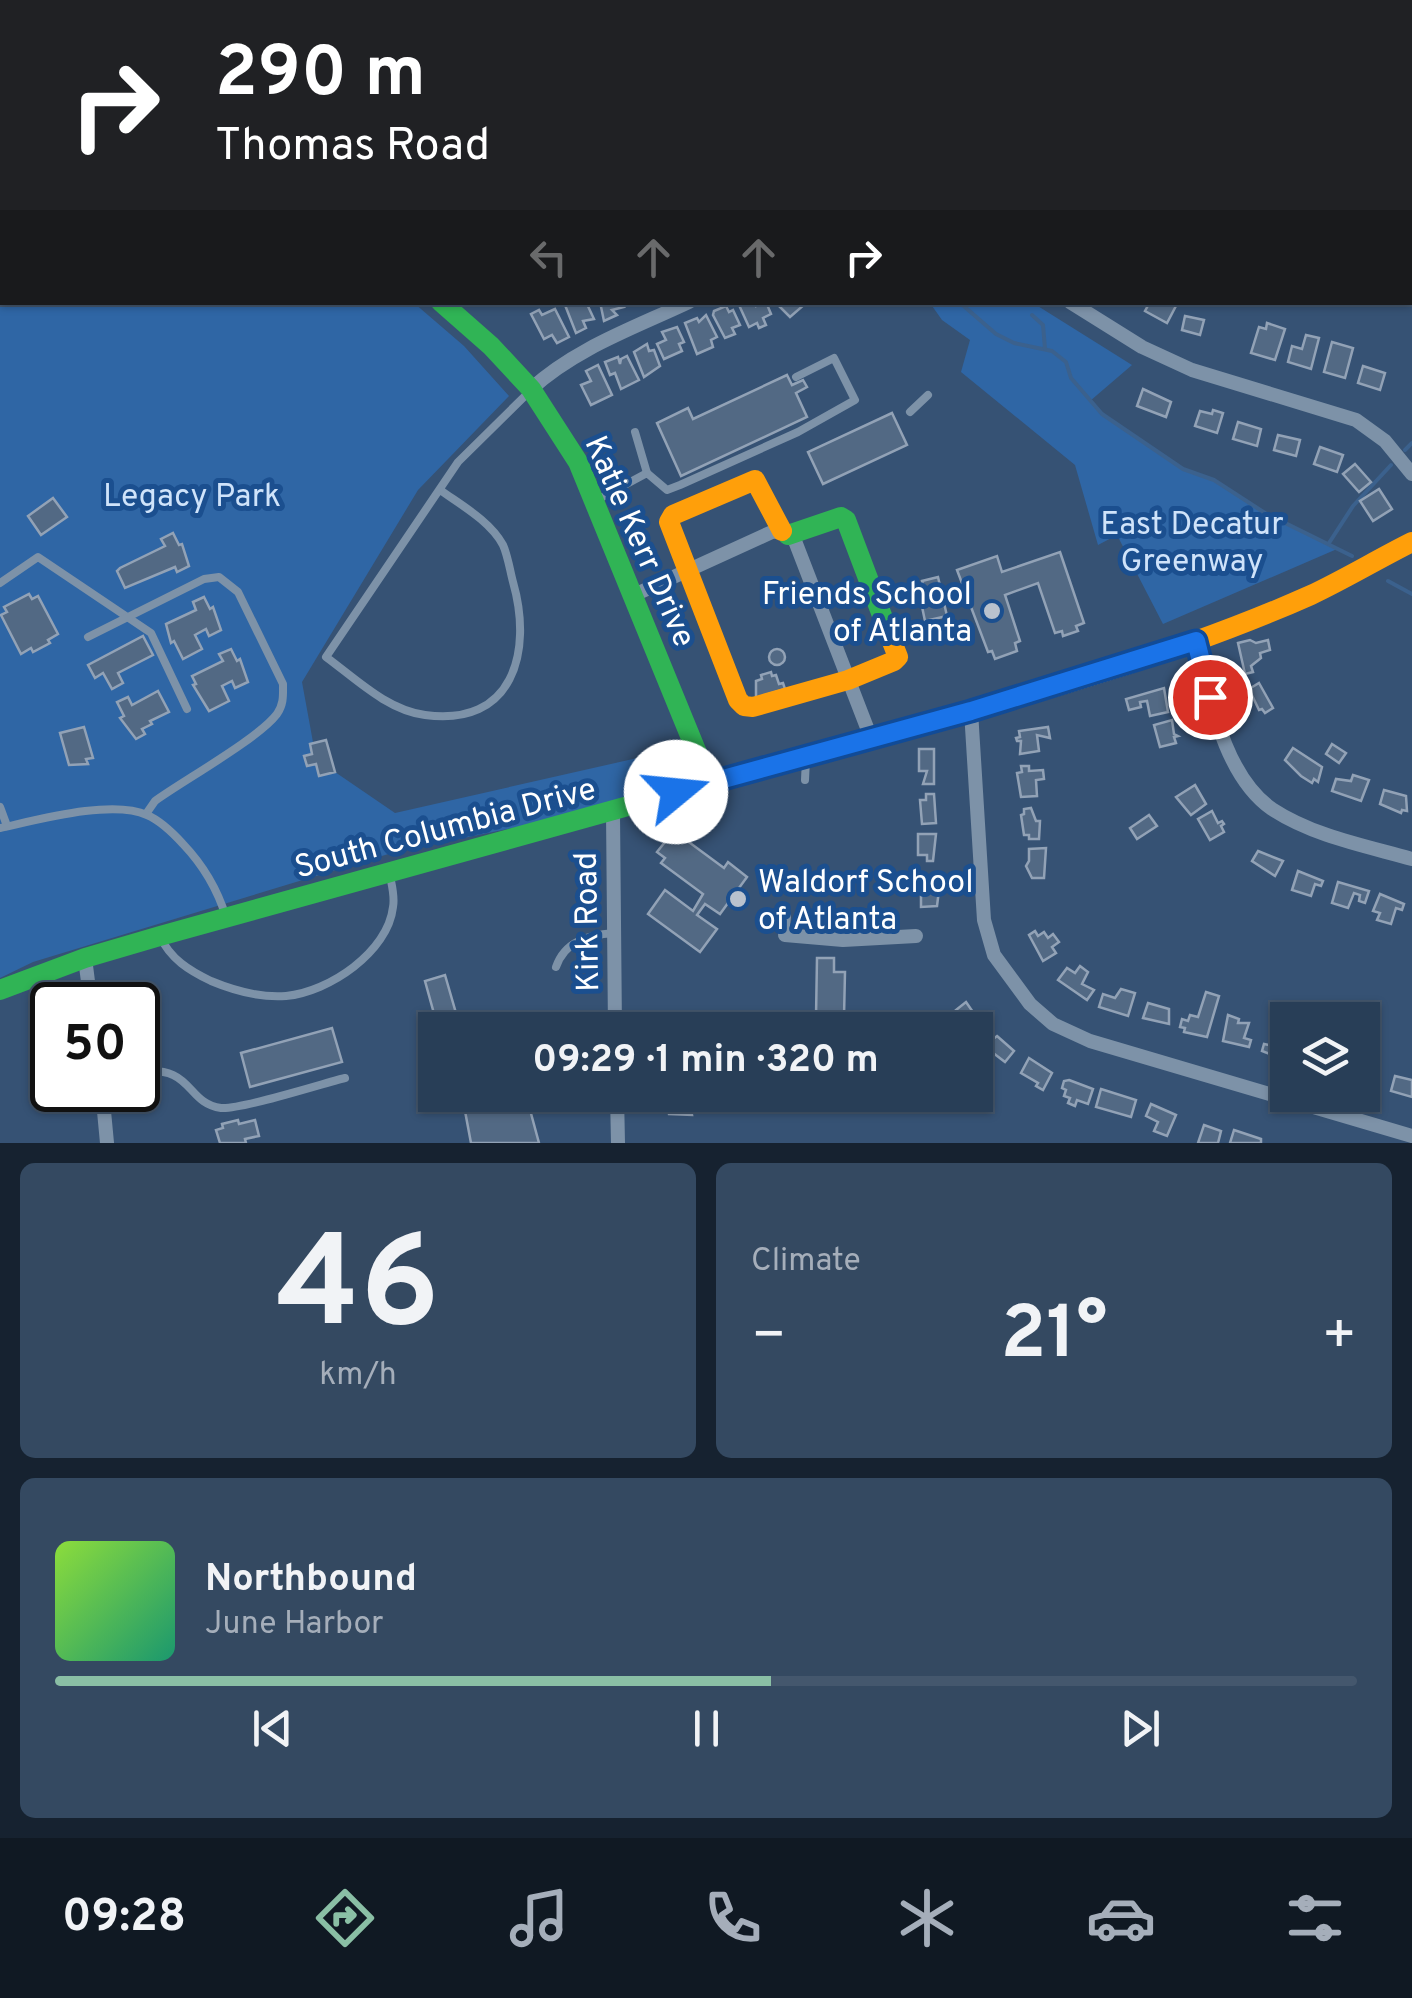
<!DOCTYPE html>
<meta charset="utf-8">
<style>
body{margin:0;font-family:Overpass,sans-serif;background:#344961;color:#f1f3f6;height:100vh;display:flex;flex-direction:column;font-size:38px;white-space:nowrap}
*{box-sizing:border-box;margin:0}
p{font-size:32px;color:#a5aeba}
.icon{flex:none;width:55px;height:55px;fill:none;stroke:currentColor;stroke-width:2;stroke-linecap:round;stroke-linejoin:round}
.map{position:relative;height:1143px;overflow:hidden}
.side{display:flex;flex-direction:column;gap:20px;padding:20px;background:#162230;flex:1}
.side>*{flex:none}
.top-card{position:absolute;left:0px;top:0px;width:1412px;height:305px;box-shadow:0 2px 8px #0004,0 0 0 2px #44576d;background:#202124;color:#fff;overflow:hidden}
.controls{position:absolute;left:1270px;top:1002px;display:grid;gap:20px}
.controls a{display:grid;place-items:center;width:110px;height:110px;border-radius:0px;background:#283e57;box-shadow:0 2px 8px #0004,0 0 0 2px #44576d;font-size:50px}
.speed{position:absolute;left:30px;top:982px;display:flex;gap:20px;font-size:50px;font-weight:700;text-align:center}
.speed>*{display:grid;place-content:center;width:130px;height:130px;border-radius:50%;background:#283e57;box-shadow:0 2px 8px #0004,0 0 0 2px #44576d;line-height:1}
.speed .limit{border:5px solid #111;border-radius:15px;background:#fff;color:#111}
.pin{position:absolute;display:grid;place-items:center;width:85px;height:85px;color:#fff;margin:-42px;border:5px solid #fff;border-radius:50%;box-shadow:0 2px 10px #0007}
.me{position:absolute;width:110px;margin:-55px;rotate:73deg;stroke-linejoin:round;filter:drop-shadow(0 0 8px #0008)}
.turn{display:flex;align-items:center;gap:35px;height:210px;padding:0 50px;font-size:45px}
.turn .icon{width:130px;height:130px;stroke-width:2.5}
.turn b{display:block;font-size:70px;line-height:85px}
.lanes{display:flex;align-items:center;height:95px;padding:0 50px;background:#0003;justify-content:center;gap:50px;direction:ltr}
.lanes .off{opacity:.35}
.big{font-size:75px;font-weight:700;line-height:1.1}
.side .card{flex:1;display:flex;flex-direction:column;justify-content:center;gap:15px;min-width:0;padding:0 35px;border-radius:15px;background:#344961}
.side .dial{align-items:center;gap:0}
.dial b{font-size:130px;line-height:1}
.song{display:flex;align-items:center;gap:30px}
.cover{width:120px;height:120px;border-radius:15px;background:linear-gradient(135deg,hsl(90 70% 55%),hsl(160 70% 35%))}
.played{height:10px;border-radius:5px;background:linear-gradient(90deg,#8abfa5 55%,#44576d 55%)}
.keys{display:flex;justify-content:space-around;direction:ltr}
.heat{display:flex;justify-content:space-between;align-items:center;font-size:55px;direction:ltr}
.side .tiles{flex:1;display:grid;gap:20px;grid-template-columns:1fr 1fr}
.card:last-child{grid-column:span 2}
.trip{position:absolute;left:418px;top:1012px;width:575px;height:100px;border-radius:0px;background:#283e57;box-shadow:0 2px 8px #0004,0 0 0 2px #44576d;font-weight:700;line-height:100px;text-align:center}
.dock{display:flex;height:160px;justify-content:space-around;align-items:center;background:#101923;color:#a5aeba}
.dock .icon{width:70px;height:70px}
.dock .selected{color:#8abfa5}
.dock b{font-size:45px;color:#f1f3f6}
.map>svg:first-child{display:block}
</style>
<div class="map">
<svg width="1412" height="1143" viewBox="0 0 1412 1143">
<rect width="100%" height="100%" fill="#365274"/>
<!-- green -->
<g fill="#2f66a5">
<path d="M0 0 19 2H2V302L414 303 464 346 509 396 418 490 302 682 319 775 335 772 395 813 677 749 685 771 660 788 601 810 395 852 33 962 0 978Z"/>
<path d="M930 303H1033L1132 365 1090 401 1102 414 1183 469 1214 480 1265 513 1337 549 1163 624 1117 535 1098 545 1075 465 961 372 970 340 942 320Z"/>
</g>
<g fill="none" stroke-linecap="round" stroke-linejoin="round">
<!-- stream -->
<g stroke="#3b618d" stroke-width="4">
<path d="M184 0H186"/>
<path d="M548 0V2"/>
<path d="M135 2 163 0"/>
<path d="M0 60H2"/>
<path d="M959 302 996 334 1014 343 1052 351 1066 362 1071 378 1102 414 1183 469 1214 480 1265 513 1352 556"/>
<path d="M1032 315 1043 325 1045 349"/>
<path d="M1405 450 1412 443"/>
<path d="M1329 543 1353 506 1391 465"/>
<path d="M1388 581 1412 594"/>
</g>
</g>
<!-- building -->
<g fill="#526984" stroke="#92a2b6" stroke-width="2.5">
<path d="M570 302H586L594 319 583 321 586 328 576 333 565 305Z"/>
<path d="M600 302H621L624 307 612 310 617 315 604 321Z"/>
<path d="M744 302H755L756 306 766 302 771 314 763 318 766 325 759 328 757 323 749 327 739 305Z"/>
<path d="M775 302H803L805 304 790 317Z"/>
<path d="M1150 302H1174L1177 304 1167 323 1145 311Z"/>
<path d="M726 306 729 312 733 310 740 325 732 328 735 334 725 338 713 315 714 311Z"/>
<path d="M555 309 569 337 557 343 552 335 544 339 531 314 539 310 542 315Z"/>
<path d="M706 315 717 337 711 340 713 347 697 354 685 323 697 318 699 322Z"/>
<path d="M1185 316 1204 320 1200 335 1182 330Z"/>
<path d="M1267 323 1285 329 1275 360 1251 353 1259 327 1266 329Z"/>
<path d="M677 327 684 342 679 344 682 351 664 359 657 344 666 340 662 332Z"/>
<path d="M1306 335 1319 338 1311 369 1288 362 1292 346 1302 349Z"/>
<path d="M1332 342 1353 348 1345 378 1324 372Z"/>
<path d="M647 344 649 351 654 350 660 366 644 377 634 352Z"/>
<path d="M627 356 639 380 621 389 615 373 610 375 605 362 618 357 620 364 621 359Z"/>
<path d="M598 365 612 395 591 405 581 385 591 381 586 371Z"/>
<path d="M1363 366 1385 373 1380 390 1358 383Z"/>
<path d="M787 375 792 385 803 380 807 387 796 393 807 417 681 476 657 423 688 408 693 419Z"/>
<path d="M1143 389 1171 402 1166 417 1137 406Z"/>
<path d="M1213 410 1223 413 1217 433 1195 426 1200 411 1212 414Z"/>
<path d="M892 413 907 445 823 484 808 452Z"/>
<path d="M1238 422 1261 429 1257 446 1233 439Z"/>
<path d="M1278 435 1300 440 1296 456 1274 450Z"/>
<path d="M1320 447 1343 455 1337 472 1314 464Z"/>
<path d="M1355 464 1371 482 1359 492 1343 474Z"/>
<path d="M1379 489 1392 509 1373 521 1360 501Z"/>
<path d="M53 498 67 517 41 535 28 516Z"/>
<path d="M173 533 179 545 182 544 189 566 177 572 175 567 125 588 117 571 120 568 165 546 161 539Z"/>
<path d="M1060 552 1084 623 1076 626 1078 631 1063 636 1062 631 1055 633 1038 583 1005 595 1020 641 1015 643 1017 651 995 659 992 651 988 652 957 570 997 556 1002 572Z"/>
<path d="M938 577 947 616 925 621 920 597 926 596 922 581Z"/>
<path d="M29 594 32 599 38 596 58 634 48 640 50 643 33 652 31 648 21 654 1 615 7 612 4 607Z"/>
<path d="M204 597 210 609 213 607 221 630 209 636 206 629 195 635 202 649 183 659 174 641 171 643 166 624 196 610 193 602Z"/>
<path d="M143 636 153 655 118 673 123 683 112 689 103 673 95 678 88 665Z"/>
<path d="M1250 640 1256 643 1268 640 1270 650 1260 653 1261 658 1251 666 1253 672 1245 674 1238 643Z"/>
<path d="M231 649 237 661 240 659 248 682 235 688 232 681 222 686 229 701 209 711 193 685 196 684 192 676 223 661 219 654Z"/>
<circle cx="777" cy="657" r="8"/>
<path d="M771 672 772 676 776 675 779 684 783 683 785 689 756 698V681L762 679 761 675Z"/>
<path d="M1259 683 1273 708 1265 713 1262 709 1259 710 1249 689Z"/>
<path d="M1164 688 1168 712 1150 716 1147 701 1140 702 1141 707 1129 710 1126 699Z"/>
<path d="M158 691 169 712 150 721 152 724 142 729 145 734 136 739 120 718 124 716 117 702 128 697 132 705Z"/>
<path d="M1172 720 1174 734 1178 736 1174 737 1176 743 1160 747 1154 725Z"/>
<path d="M84 727 93 758 86 759 88 764 69 765 60 733Z"/>
<path d="M1048 727 1050 738 1037 735 1039 751 1020 754 1021 741H1017L1016 738 1020 737 1019 731Z"/>
<path d="M326 740 335 772 319 776 316 764 307 766 304 756 312 754 310 744Z"/>
<path d="M1332 744 1346 753 1339 763 1326 754Z"/>
<path d="M1293 748 1322 767 1318 782 1314 779 1312 783 1301 776 1285 760Z"/>
<path d="M919 749H934V784H923L927 771H919Z"/>
<path d="M1021 766H1029V771L1043 770 1044 779 1036 780 1037 796 1021 797 1017 773 1022 772Z"/>
<path d="M1353 775 1369 780 1361 801 1332 791 1336 779 1351 781Z"/>
<path d="M1195 785 1206 804 1191 815 1176 797Z"/>
<path d="M1384 790 1406 796 1407 811 1402 810 1401 813 1380 804Z"/>
<path d="M926 794H934L936 823 922 824 920 800H926Z"/>
<path d="M1031 808 1036 821H1040L1039 839H1029V835H1024L1021 815 1024 814V809Z"/>
<path d="M1212 811 1218 823 1222 821 1224 824 1221 826 1224 832 1210 840 1198 819Z"/>
<path d="M1149 815 1157 826 1137 839 1130 828Z"/>
<path d="M918 834H936L933 861H927V855H918Z"/>
<path d="M669 837 678 843 682 837 724 868 728 862 747 877 720 914 705 904 697 915 717 929 700 952 648 914 665 890 693 911 703 894 661 863 665 858 657 852Z"/>
<path d="M1046 848 1044 878H1032L1026 866 1029 861V849Z"/>
<path d="M1258 851 1283 861 1275 876 1252 861Z"/>
<path d="M1298 871 1323 881 1321 886 1315 884 1311 896 1292 890Z"/>
<path d="M935 877V883L940 882 937 906 921 907V878Z"/>
<path d="M1338 882 1369 891 1365 903 1359 901 1360 895 1354 893 1348 908 1332 903Z"/>
<path d="M1380 894 1404 904 1402 910 1396 908 1391 924 1377 920 1380 913 1373 911Z"/>
<path d="M1035 931 1038 936 1044 932 1048 938 1053 934 1059 942 1052 947 1056 953 1043 961 1029 935Z"/>
<path d="M817 958H834V972H845L844 1017H816Z"/>
<path d="M1080 966 1088 972 1082 984 1094 990 1087 1000 1058 980 1067 968 1075 973Z"/>
<path d="M445 975 458 1020 461 1030 438 1028 425 981Z"/>
<path d="M1121 989 1135 993 1128 1016 1099 1007 1103 994 1115 998Z"/>
<path d="M1206 992 1219 996 1207 1037 1184 1032 1185 1028 1180 1027 1182 1019 1188 1021 1190 1015 1198 1017Z"/>
<path d="M966 1002 984 1028 975 1035V1030L957 1028 968 1017 964 1013 960 1016 956 1010Z"/>
<path d="M1148 1003 1169 1009V1024L1143 1018Z"/>
<path d="M1228 1015 1239 1019 1238 1023H1249L1244 1038 1251 1040 1249 1047 1223 1041Z"/>
<path d="M332 1028 342 1062 250 1087 241 1053Z"/>
<path d="M997 1036 1014 1051 1005 1062 984 1046Z"/>
<path d="M1271 1039 1288 1044V1061L1262 1051 1264 1044 1269 1045Z"/>
<path d="M1029 1058 1052 1073 1043 1090 1036 1086 1038 1083 1021 1073Z"/>
<path d="M1395 1076 1412 1080V1097L1391 1091Z"/>
<path d="M1069 1080 1093 1089 1088 1104 1077 1100 1075 1106 1068 1103 1070 1098 1064 1096 1066 1090 1062 1088 1064 1081Z"/>
<path d="M1101 1089 1136 1100 1131 1117 1096 1107Z"/>
<path d="M526 1095 539 1143H471L465 1111 488 1104 491 1112 507 1108 503 1096Z"/>
<path d="M666 1095H688L692 1115 669 1114Z"/>
<path d="M1151 1104 1176 1115 1167 1136 1154 1131 1158 1122 1146 1116Z"/>
<path d="M238 1120 239 1124 255 1120 259 1136 245 1139 246 1143H220L216 1130 223 1128 222 1124Z"/>
<path d="M1204 1125 1221 1131 1218 1143H1198Z"/>
<path d="M1234 1130 1261 1139V1143H1230Z"/>
</g>
<g fill="none" stroke-linecap="round" stroke-linejoin="round">
<!-- lane -->
<g stroke="#7d92a8" stroke-width="8">
<path d="M910 412 928 395"/>
<path d="M635 432 647 473"/>
<path d="M440 490C461 505 490 521 503 545 508 556 510 571 513 582 533 652 513 727 425 715 387 710 356 679 326 657L458 462 528 393"/>
<path d="M595 501 647 473 667 490 680 485 798 432 855 400 834 358 796 377"/>
<path d="M0 583 38 557 151 633 187 709"/>
<path d="M88 637 204 579 219 577 238 592 283 684C283 695 284 704 277 714 258 739 184 780 155 801L146 814"/>
<path d="M805 780 806 759"/>
<path d="M0 807 7 826"/>
<path d="M0 828C37 820 112 799 147 815 161 821 173 833 183 844 204 866 217 888 226 917"/>
<path d="M785 935 787 917"/>
<path d="M160 936C170 959 190 971 211 981 235 991 260 998 286 996 329 992 388 952 393 907 395 897 392 886 390 876"/>
<path d="M556 967C565 941 588 935 614 933"/>
<path d="M138 1072C194 1064 185 1103 221 1108 240 1110 321 1084 345 1078"/>
</g>
<!-- street -->
<g stroke="#7d92a8" stroke-width="14">
<path d="M667 0 670 2"/>
<path d="M1193 2 1195 0"/>
<path d="M1410 206H1412"/>
<path d="M1070 302 1142 347 1192 370 1356 420 1385 441 1412 474"/>
<path d="M531 389C576 348 634 328 689 302"/>
<path d="M634 595 772 532 782 531 795 541 871 738"/>
<path d="M1196 641C1210 695 1223 775 1272 809 1313 836 1366 846 1412 859"/>
<path d="M971 711 984 920 994 955 1030 1004 1053 1024 1090 1041 1412 1136"/>
<path d="M613 813 615 1030"/>
<path d="M785 935 843 940 916 936"/>
<path d="M85 958 91 1005"/>
<path d="M102 1090 107 1143"/>
<path d="M617 1095 618 1143"/>
</g>
<!-- fast -->
<g stroke="#30b455" stroke-width="20">
<path d="M53 0 59 2"/>
<path d="M441 302 491 346 531 389 578 462 709 782"/>
<path d="M788 535 841 517 846 520 889 634"/>
<path d="M0 990 85 958 160 936 826 751"/>
</g>
<!-- slow -->
<g stroke="#ff9f0a" stroke-width="20">
<path d="M782 531 755 480 673 515 669 522 738 700 744 706 753 707 848 680 894 661 898 657 889 634"/>
<path d="M826 751C989 706 1156 664 1311 595 1345 579 1378 559 1412 542"/>
</g>
</g>
<g fill="none" stroke-linecap="round" stroke-linejoin="round">
<defs>
<path id="route" d="M676 792 971 711 1196 641 1210 697"/>
</defs>
<!-- route casing -->
<use href="#route" stroke="#114b97" stroke-width="25"/>
<!-- route -->
<use href="#route" stroke="#1a73e8" stroke-width="18"/>
</g>
<!-- markers -->
<g fill="#b9c2ce" stroke="#1b4f8f" stroke-width="4">
<circle cx="992" cy="611" r="10"/>
<circle cx="738" cy="899" r="10"/>
</g>
<g text-anchor="middle" stroke-width="10" stroke-linejoin="round" paint-order="stroke">
<!-- park labels -->
<g font-size="32" fill="#cfe3fa" stroke="#1b4f8f">
<text x="192" y="506">Legacy Park</text>
<text x="1192" y="534">East Decatur<tspan x="1192" dy="37">Greenway</tspan></text>
</g>
<!-- street labels -->
<g font-size="32" fill="#fff" stroke="#1b4f8f">
<text transform="translate(641 541) rotate(66)" y="11">Katie Kerr Drive</text>
<text transform="translate(445 827) rotate(-15)" y="11">South Columbia Drive</text>
<text transform="translate(586 922) rotate(-91)" y="11">Kirk Road</text>
</g>
<!-- poi labels -->
<g font-size="32" fill="#fff" stroke="#1b4f8f" text-anchor="end">
<text x="972" y="604">Friends School<tspan x="972" dy="37">of Atlanta</tspan></text>
<text x="758" y="892" text-anchor="start">Waldorf School<tspan x="758" dy="37">of Atlanta</tspan></text>
</g>
</g>
</svg>
<div class="controls">
<a><svg class="icon" aria-label="layers" viewBox="0 0 24 24"><path d="M12 4l9 5-9 5-9-5zM3 14l9 5 9-5"/></svg></a>
</div>
<div class="speed"><div class="limit">50</div></div>
<div class="pin" style="left:1210px;top:697px;background:#d93025"><svg class="icon" aria-label="arrive" viewBox="0 0 24 24"><path d="M6 21V4h12l-3 4 3 4H6"/></svg></div>
<svg class="me" style="left:676px;top:792px" viewBox="-20 -20 40 40"><circle r="19" fill="#fff"/><path d="M0-13L10 11 0 6-10 11z" fill="#1a73e8"/></svg>
<div class="trip">09:29 · 1 min · 320 m</div>
<div class="top-card">
<div class="turn"><svg class="icon" aria-label="right" viewBox="0 0 24 24"><path d="M7 20v-9h11M14 6l5 5-5 5"/></svg><div><b>290 m</b>Thomas Road</div></div>
<div class="lanes"><svg class="icon off" aria-label="left" viewBox="0 0 24 24"><path d="M17 20v-9H6M10 6l-5 5 5 5"/></svg><svg class="icon off" aria-label="ahead" viewBox="0 0 24 24"><path d="M12 20V5M6 11l6-6 6 6"/></svg><svg class="icon off" aria-label="ahead" viewBox="0 0 24 24"><path d="M12 20V5M6 11l6-6 6 6"/></svg><svg class="icon" aria-label="right" viewBox="0 0 24 24"><path d="M7 20v-9h11M14 6l5 5-5 5"/></svg></div>
</div>
</div>
<section class="side">
<div class="tiles">
<div class="card dial"><b>46</b><p>km/h</p></div>
<div class="card"><p>Climate</p>
<div class="heat"><a>−</a><b class="big">21°</b><a>+</a></div>
</div>
<div class="card">
<div class="song"><i class="cover"></i><div><b>Northbound</b><p>June Harbor</p></div></div>
<div class="played"></div>
<div class="keys"><svg class="icon" aria-label="previous" viewBox="0 0 24 24"><path d="M18 5L8 12l10 7zM5 5v14"/></svg><svg class="icon" aria-label="pause" viewBox="0 0 24 24"><path d="M8 5v14M16 5v14"/></svg><svg class="icon" aria-label="next" viewBox="0 0 24 24"><path d="M6 5l10 7-10 7zM19 5v14"/></svg></div>
</div>
</div>
</section>
<nav class="dock">
<b>09:28</b>
<svg class="icon selected" aria-label="directions" viewBox="0 0 24 24"><path d="M12 3l9 9-9 9-9-9zM9 14v-3h6M13 9l2 2-2 2"/></svg>
<svg class="icon" aria-label="music" viewBox="0 0 24 24"><path d="M9 18V5l10-2v13"/><circle cx="6" cy="18" r="3"/><circle cx="16" cy="16" r="3"/></svg>
<svg class="icon" aria-label="phone" viewBox="0 0 24 24"><path d="M5 4h4l2 5-3 2q2 4 5 5l2-3 5 2v4C11 20 4 13 5 4z"/></svg>
<svg class="icon" aria-label="climate" viewBox="0 0 24 24"><path d="M12 3v18M4 7l16 10M4 17L20 7"/></svg>
<svg class="icon" aria-label="car" viewBox="0 0 24 24"><path d="M5 17H2v-5l4-1 3-4h7l3 4 3 1v5h-3M9 17h6M6 11h13"/><circle cx="7" cy="17" r="2"/><circle cx="17" cy="17" r="2"/></svg>
<svg class="icon" aria-label="filters" viewBox="0 0 24 24"><path d="M4 7h16M4 17h16"/><circle cx="9" cy="7" r="2"/><circle cx="15" cy="17" r="2"/></svg>
</nav>
